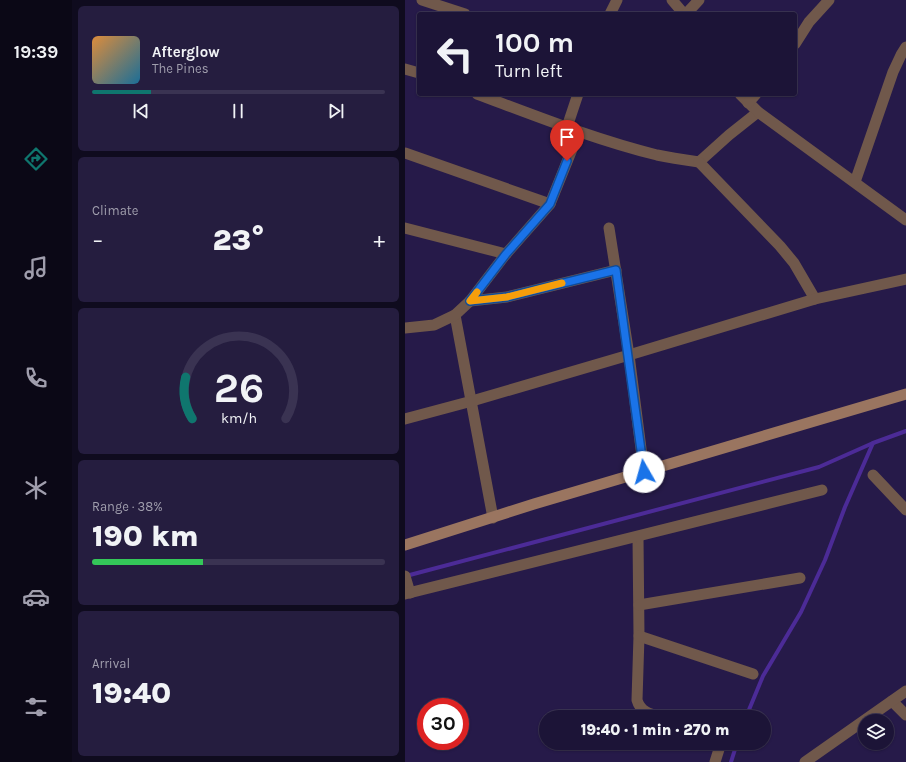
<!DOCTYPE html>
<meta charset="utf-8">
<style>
body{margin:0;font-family:Karla,sans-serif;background:#251d3f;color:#f1f3f6;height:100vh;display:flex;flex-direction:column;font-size:15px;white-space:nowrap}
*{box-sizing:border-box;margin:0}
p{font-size:13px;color:#a09ead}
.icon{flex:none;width:22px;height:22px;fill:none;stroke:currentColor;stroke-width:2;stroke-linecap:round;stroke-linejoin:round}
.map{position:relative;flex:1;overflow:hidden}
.sheet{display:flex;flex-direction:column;gap:6px;padding:6px;background:#0f0b1e;width:333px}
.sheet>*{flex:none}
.hud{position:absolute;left:12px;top:12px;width:380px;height:84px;border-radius:4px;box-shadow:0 1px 3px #0004,0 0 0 1px #3a3352;background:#1c1437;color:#f1f3f6;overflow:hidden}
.fabs{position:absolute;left:453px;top:714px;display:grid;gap:8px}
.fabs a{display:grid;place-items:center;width:36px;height:36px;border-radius:50%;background:#1c1437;box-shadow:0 1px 3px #0004,0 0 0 1px #3a3352;font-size:20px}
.speed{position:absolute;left:12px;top:698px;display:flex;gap:8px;font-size:20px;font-weight:700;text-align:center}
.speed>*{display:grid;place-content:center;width:52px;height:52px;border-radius:50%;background:#1c1437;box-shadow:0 1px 3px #0004,0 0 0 1px #3a3352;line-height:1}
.speed .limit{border:6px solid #d22;background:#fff;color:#111}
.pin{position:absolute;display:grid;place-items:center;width:34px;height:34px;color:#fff;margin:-41px -17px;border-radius:50% 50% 50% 0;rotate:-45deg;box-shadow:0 0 4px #0007}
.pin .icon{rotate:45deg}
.me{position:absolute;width:44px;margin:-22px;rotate:353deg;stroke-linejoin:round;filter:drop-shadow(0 0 3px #0008)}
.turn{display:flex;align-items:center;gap:14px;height:84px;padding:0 12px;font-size:18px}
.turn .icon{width:52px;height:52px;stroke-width:2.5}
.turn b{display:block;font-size:28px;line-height:34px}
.big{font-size:30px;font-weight:800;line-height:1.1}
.sheet .tile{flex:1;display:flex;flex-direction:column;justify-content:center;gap:6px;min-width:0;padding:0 14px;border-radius:6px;background:#251d3f}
.sheet .dial{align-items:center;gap:0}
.dial svg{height:104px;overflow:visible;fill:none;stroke:#3a3352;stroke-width:7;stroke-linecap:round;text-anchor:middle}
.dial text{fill:#f1f3f6;stroke:none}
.song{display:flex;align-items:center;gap:12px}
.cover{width:48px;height:48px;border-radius:6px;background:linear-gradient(135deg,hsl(30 70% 55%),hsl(200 70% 35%))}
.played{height:4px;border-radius:2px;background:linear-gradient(90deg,#0f766e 20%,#3a3352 20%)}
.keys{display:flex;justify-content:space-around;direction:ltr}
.heat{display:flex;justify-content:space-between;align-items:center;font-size:22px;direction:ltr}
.charge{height:6px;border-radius:3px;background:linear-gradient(90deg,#34c759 38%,#3a3352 0)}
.trip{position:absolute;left:134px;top:710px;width:232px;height:40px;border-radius:20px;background:#1c1437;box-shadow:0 1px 3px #0004,0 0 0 1px #3a3352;font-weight:800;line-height:40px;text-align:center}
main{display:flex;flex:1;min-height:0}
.tabs{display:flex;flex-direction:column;width:72px;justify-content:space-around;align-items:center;background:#0b0816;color:#a09ead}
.tabs .icon{width:28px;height:28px}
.tabs .on{color:#0f766e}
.tabs b{font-size:18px;color:#f1f3f6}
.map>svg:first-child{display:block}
</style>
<main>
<nav class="tabs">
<b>19:39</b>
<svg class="icon on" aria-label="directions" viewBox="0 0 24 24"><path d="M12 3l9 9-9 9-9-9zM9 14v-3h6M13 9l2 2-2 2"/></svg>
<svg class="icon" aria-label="music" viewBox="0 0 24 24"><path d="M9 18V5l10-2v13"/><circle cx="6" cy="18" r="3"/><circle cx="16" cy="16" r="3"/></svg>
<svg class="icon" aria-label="phone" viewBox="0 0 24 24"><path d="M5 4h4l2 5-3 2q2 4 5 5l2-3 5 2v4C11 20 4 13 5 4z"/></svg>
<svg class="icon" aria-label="climate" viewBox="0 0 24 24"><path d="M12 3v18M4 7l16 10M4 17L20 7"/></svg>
<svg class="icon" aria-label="car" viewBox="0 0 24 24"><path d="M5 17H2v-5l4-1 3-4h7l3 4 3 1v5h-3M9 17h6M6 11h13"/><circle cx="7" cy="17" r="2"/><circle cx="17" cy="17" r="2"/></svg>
<svg class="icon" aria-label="filters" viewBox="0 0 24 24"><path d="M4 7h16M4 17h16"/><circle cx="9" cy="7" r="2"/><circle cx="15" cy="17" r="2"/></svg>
</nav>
<section class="sheet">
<div class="tile">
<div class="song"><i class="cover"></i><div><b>Afterglow</b><p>The Pines</p></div></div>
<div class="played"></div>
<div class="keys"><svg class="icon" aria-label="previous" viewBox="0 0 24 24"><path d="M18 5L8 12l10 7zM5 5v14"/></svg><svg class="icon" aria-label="pause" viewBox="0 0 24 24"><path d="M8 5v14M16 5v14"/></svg><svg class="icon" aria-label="next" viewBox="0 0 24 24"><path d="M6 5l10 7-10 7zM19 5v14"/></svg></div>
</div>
<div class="tile"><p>Climate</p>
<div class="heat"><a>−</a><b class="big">23°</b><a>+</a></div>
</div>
<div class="tile dial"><svg viewBox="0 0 100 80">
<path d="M14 69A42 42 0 1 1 86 69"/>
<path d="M14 69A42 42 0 0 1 9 37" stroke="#0f766e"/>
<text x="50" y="56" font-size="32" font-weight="700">26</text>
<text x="50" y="72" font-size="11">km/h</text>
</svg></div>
<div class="tile"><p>Range · 38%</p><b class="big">190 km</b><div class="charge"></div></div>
<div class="tile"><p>Arrival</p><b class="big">19:40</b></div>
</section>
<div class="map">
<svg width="501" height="762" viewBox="0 0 501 762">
<rect width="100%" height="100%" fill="#261a49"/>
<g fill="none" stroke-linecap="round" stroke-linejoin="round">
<!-- stream -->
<g stroke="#4c2b97" stroke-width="4">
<path d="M1 576 414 467 468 443 501 431"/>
<path d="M341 717 358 676 396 612 420 560 440 507 468 443"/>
<path d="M326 762 332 743"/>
</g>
<!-- minor -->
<g stroke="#70584b" stroke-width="11">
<path d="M17 0 60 14"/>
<path d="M267 0 279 14"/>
<path d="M205 14 212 0"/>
<path d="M281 14 294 0"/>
<path d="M390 44 404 22 424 0"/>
<path d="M0 69 14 73"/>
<path d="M72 94C131 116 191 140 252 155 266 158 280 160 294 162L324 135 353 112"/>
<path d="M335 94 353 112 501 220"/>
<path d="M343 103 351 94"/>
<path d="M162 127 173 94"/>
<path d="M0 153 145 204"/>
<path d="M294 162 375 246 389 263 410 299"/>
<path d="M450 182 488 72 496 55 501 47"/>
<path d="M0 228 101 254"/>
<path d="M204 228 224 355 239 472"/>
<path d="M65 301 102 297 211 270"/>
<path d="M50 315 88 518"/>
<path d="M0 328 29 325 50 315 65 301 101 254 145 204 174 132"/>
<path d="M0 419 67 401 224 355 410 299 501 279"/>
<path d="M468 475 501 510"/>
<path d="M233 537 234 636 232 700C235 711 244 714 255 717"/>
<path d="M0 576 5 593"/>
<path d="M0 594 417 490"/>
<path d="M234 605 395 578"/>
<path d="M234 636 348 674"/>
<path d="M487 701 501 715"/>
<path d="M310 762 316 743"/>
<path d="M400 762 501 691"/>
</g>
<!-- secondary -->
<path stroke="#9a7560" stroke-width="11" d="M0 545 129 504 501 394"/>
</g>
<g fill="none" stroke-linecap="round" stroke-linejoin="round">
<defs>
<path id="route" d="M162 161 145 204 101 254 65 301 102 297 211 270 239 472"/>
</defs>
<!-- route casing -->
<use href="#route" stroke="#114b97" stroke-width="10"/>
<!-- route -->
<use href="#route" stroke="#1a73e8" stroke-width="7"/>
<!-- slow -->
<path stroke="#f59e0b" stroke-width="7" d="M72 292 65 301 102 297 157 283"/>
</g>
</svg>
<div class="fabs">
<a><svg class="icon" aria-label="layers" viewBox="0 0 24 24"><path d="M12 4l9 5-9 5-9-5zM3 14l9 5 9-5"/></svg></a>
</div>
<div class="speed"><div class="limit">30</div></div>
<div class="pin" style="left:162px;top:161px;background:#d93025"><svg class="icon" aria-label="arrive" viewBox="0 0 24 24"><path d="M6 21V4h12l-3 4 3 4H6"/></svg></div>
<svg class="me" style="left:239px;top:472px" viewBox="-20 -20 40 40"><circle r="19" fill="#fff"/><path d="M0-13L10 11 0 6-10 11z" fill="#1a73e8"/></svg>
<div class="trip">19:40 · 1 min · 270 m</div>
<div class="hud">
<div class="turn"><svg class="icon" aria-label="left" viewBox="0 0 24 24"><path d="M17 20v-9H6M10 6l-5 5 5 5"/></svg><div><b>100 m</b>Turn left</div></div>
</div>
</div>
</main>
